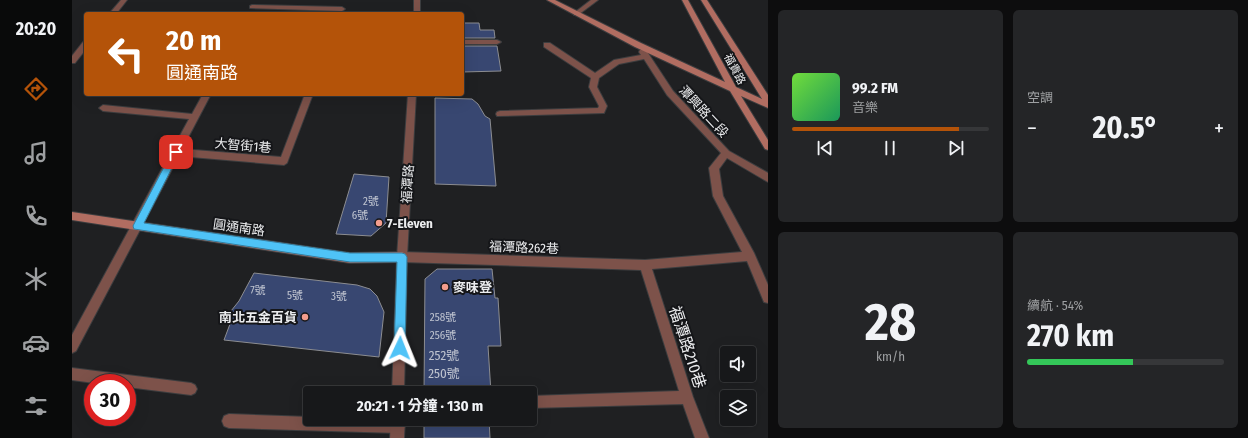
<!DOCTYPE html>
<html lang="zh-TW">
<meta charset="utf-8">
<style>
body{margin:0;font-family:"Fira Sans Condensed","Noto Sans TC",sans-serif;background:#242527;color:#f1f3f6;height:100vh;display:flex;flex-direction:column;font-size:15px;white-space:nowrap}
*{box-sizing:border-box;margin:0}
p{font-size:13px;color:#9ea0a2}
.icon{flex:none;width:22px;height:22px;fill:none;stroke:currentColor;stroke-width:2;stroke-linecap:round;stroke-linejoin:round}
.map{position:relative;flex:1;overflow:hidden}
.details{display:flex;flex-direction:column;gap:10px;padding:10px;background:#0d0d0e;width:480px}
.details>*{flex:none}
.banner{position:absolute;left:12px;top:12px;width:380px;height:84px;border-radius:4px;box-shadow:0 4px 16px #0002,0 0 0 1px #363739;background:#b45309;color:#fff;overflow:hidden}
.fabs{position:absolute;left:648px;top:346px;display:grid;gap:8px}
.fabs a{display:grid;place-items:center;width:36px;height:36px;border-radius:4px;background:#17181a;box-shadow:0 4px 16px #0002,0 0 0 1px #363739;font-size:20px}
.speed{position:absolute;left:12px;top:374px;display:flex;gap:8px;font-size:20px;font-weight:700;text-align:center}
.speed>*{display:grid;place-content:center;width:52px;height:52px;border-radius:50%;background:#17181a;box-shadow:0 4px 16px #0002,0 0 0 1px #363739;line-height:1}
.speed .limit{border:6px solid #d22;background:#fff;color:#111}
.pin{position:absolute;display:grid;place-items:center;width:34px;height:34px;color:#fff;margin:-17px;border-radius:8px;box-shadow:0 2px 6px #0006}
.me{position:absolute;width:44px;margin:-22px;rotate:2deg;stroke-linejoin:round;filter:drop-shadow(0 0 3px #0008)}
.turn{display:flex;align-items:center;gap:14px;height:84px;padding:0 16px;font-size:18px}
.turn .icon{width:52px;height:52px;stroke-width:2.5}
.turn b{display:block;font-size:28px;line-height:34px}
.big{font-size:30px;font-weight:700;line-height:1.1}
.details .widget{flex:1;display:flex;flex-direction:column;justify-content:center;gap:6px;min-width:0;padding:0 14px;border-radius:6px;background:#242527}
.details .dial{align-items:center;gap:0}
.dial b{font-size:52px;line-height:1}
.song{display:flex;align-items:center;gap:12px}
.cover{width:48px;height:48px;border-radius:6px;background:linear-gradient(135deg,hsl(100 70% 55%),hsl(150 70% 35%))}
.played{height:4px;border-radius:2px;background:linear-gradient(90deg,#b45309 85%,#363739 85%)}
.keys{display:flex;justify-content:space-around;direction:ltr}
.heat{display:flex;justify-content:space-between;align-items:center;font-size:22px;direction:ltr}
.charge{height:6px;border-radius:3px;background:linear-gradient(90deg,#34c759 54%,#363739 0)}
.details .tiles{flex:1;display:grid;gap:10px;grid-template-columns:repeat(2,1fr)}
.trip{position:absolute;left:231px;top:386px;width:234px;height:40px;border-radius:4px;background:#17181a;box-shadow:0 4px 16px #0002,0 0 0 1px #363739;font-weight:700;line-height:40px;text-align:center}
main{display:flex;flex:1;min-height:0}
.tab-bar{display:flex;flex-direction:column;width:72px;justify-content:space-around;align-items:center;background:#090a0a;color:#9ea0a2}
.tab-bar .icon{width:28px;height:28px}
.tab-bar .current{color:#b45309}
.tab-bar b{font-size:18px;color:#f1f3f6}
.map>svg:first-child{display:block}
</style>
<main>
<nav class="tab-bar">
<b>20:20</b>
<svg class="icon current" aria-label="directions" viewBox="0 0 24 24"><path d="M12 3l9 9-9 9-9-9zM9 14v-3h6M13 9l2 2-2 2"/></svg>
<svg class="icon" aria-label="music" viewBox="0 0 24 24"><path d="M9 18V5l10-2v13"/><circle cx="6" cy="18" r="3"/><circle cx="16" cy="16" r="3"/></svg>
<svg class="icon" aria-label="phone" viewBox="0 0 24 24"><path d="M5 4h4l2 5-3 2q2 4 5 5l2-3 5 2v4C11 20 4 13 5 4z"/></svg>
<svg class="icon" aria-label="climate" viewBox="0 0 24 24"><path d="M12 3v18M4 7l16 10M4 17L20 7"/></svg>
<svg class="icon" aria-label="car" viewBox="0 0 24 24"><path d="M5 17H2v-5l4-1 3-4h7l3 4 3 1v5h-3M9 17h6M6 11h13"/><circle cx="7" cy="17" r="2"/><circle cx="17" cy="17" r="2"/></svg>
<svg class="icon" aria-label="filters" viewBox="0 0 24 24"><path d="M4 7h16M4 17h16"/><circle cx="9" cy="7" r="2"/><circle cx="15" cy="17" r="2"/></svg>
</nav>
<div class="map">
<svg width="696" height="438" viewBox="0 0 696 438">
<rect width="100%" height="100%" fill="#1f2022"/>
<!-- building -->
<g fill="#384771" stroke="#8c8d91">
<path d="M390 23H407L408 30H422L423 38H390Z"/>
<path d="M390 46H425L429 71 390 72Z"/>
<path d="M363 98 400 99 406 104 413 116 418 119 424 186 363 184Z"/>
<path d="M282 174 317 177 314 223 299 236 264 234Z"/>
<path d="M365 269H420L423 298H426L429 346H416L419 393H352L353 279Z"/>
<path d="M182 273 285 285 298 289 305 296 312 312 307 357 152 340 158 324 151 321 167 301Z"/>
<path d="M352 419H417L418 438H352Z"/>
</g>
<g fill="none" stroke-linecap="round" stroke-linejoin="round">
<defs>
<g id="lane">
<path d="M49 0H55L44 14H37Z"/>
<path d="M519 0H526L506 15H502V13Z"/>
<path d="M180 5 270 7 273 9 270 11 178 8V6Z"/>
<path d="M390 40H425L429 42 425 44H390Z"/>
<path d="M11 42H14V49L3 63H0V56Z"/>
<path d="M472 43H478L523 73 542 60 569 55 567 52 568 50H574L601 91 657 151 696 173V182L655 158 647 169 651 196 682 253 696 285V303L692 302 675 261 580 269 621 397 637 438H623L611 404 458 408V396L607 391 569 270 330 262 326 260 325 257 326 254 330 252 573 260 670 252 641 196 637 168 649 153 595 95 572 59 547 64 527 78 525 87 535 106 532 113 425 116 424 114 425 112 428 111 526 108 527 106 517 87 519 78 472 47Z"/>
<path d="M131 94H139L110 149 209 157 233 94H241L215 163 212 165 107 156 4 351 0 353V335L117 119 31 111 27 108 31 105 120 114Z"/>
<path d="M0 368 119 383 123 385 125 389 123 393 119 395 55 387V383H22L0 380Z"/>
<path d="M157 414 238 417V419H326L331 421 333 426 331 431 326 433 157 428 152 426 150 421 152 416Z"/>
</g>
<g id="street">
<rect x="342" y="0" width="6" height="14"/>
<path d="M336 94H344L335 257 332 393H320L325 257Z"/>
<path d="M319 419H333L332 438H318Z"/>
</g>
<g id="secondary">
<path d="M475 0H483L569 43 653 82 610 0H616L664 87 690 99 629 0H635L696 95V108L669 96 696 140V150L693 149 658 91 563 47Z"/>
<path d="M0 212 278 253 330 252 334 254 335 257 334 260 330 262 278 263 0 220Z"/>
</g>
</defs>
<!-- lane casing -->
<use href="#lane" stroke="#3c3d3f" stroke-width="2"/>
<!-- street casing -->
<use href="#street" stroke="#3c3d3f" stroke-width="2"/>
<!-- secondary casing -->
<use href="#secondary" stroke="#3c3d3f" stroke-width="2"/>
<!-- lane -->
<use href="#lane" fill="#7d524a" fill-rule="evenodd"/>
<!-- street -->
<use href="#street" fill="#7d524a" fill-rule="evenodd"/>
<!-- secondary -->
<use href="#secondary" fill="#b16d61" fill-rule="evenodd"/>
</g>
<!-- route -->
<path fill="#4fc3f7" stroke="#337fa1" d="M104 149 108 152 72 223 278 253H330L333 254 335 257 333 348 331 352 328 353 324 352 322 348 325 262H278L62 229 61 226 62 224 101 150Z"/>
<!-- markers -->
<g fill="#f49d8d" stroke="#151619" stroke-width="1.5">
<circle cx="307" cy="223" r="4"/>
<circle cx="373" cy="287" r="4"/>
<circle cx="233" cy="317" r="4"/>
</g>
<g text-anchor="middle" stroke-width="4" stroke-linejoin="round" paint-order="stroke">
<!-- far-street labels -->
<g font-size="11" fill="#ebecee" stroke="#151619">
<text transform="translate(663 69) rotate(62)" y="4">福貴路</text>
</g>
<!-- number labels -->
<g font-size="11" fill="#bec3cf">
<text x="299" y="205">2號</text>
<text x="288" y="219">6號</text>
<text x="186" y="294">7號</text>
<text x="223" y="299">5號</text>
<text x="267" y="300">3號</text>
<text x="371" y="321">258號</text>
<text x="371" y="339">256號</text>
</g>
<!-- street labels -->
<g font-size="13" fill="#ebecee" stroke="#151619">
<text transform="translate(632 111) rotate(47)" y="5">潭興路二段</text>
<text transform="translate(171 145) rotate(5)" y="5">大智街1巷</text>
<text transform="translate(335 184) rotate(-86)" y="5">福潭路</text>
<text transform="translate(167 227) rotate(8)" y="5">圓通南路</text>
<text transform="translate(452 247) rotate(2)" y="5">福潭路262巷</text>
</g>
<!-- poi labels -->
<g font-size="13" font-weight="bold" fill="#ebecee" stroke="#151619" text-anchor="start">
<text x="315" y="228">7-Eleven</text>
<text x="381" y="292">麥味登</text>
<text x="225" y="322" text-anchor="end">南北五金百貨</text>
</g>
<!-- near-number labels -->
<g font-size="13" fill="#bec3cf">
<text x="372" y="360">252號</text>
<text x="372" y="378">250號</text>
</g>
<!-- near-street labels -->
<g font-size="16" fill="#ebecee" stroke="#151619">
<text transform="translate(616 347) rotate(72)" y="6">福潭路210巷</text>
</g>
</g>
</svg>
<div class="fabs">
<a><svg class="icon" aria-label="sound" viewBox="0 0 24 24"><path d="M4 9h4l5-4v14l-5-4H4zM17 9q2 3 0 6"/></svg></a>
<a><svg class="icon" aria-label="layers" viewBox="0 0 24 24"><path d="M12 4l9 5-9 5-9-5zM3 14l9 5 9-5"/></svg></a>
</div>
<div class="speed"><div class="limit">30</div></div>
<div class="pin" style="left:104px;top:152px;background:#d93025"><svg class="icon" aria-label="arrive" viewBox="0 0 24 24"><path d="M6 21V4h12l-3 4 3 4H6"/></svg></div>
<svg class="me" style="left:328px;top:348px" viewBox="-20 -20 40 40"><path d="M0-17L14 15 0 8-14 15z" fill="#4fc3f7" stroke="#fff" stroke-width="4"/></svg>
<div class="trip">20:21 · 1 分鐘 · 130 m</div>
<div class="banner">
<div class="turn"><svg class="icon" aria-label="left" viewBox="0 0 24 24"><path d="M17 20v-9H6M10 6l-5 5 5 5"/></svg><div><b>20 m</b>圓通南路</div></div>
</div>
</div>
<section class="details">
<div class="tiles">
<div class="widget">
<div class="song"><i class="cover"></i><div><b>99.2 FM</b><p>音樂</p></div></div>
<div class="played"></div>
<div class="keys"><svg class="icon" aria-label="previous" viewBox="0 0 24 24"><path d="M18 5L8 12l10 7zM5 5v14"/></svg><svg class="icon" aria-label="pause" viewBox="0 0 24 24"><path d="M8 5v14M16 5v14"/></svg><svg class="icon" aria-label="next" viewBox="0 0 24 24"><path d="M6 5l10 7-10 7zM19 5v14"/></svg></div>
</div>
<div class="widget"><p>空調</p>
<div class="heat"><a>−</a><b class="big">20.5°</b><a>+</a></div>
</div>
<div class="widget dial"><b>28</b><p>km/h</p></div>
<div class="widget"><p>續航 · 54%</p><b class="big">270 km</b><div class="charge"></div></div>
</div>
</section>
</main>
